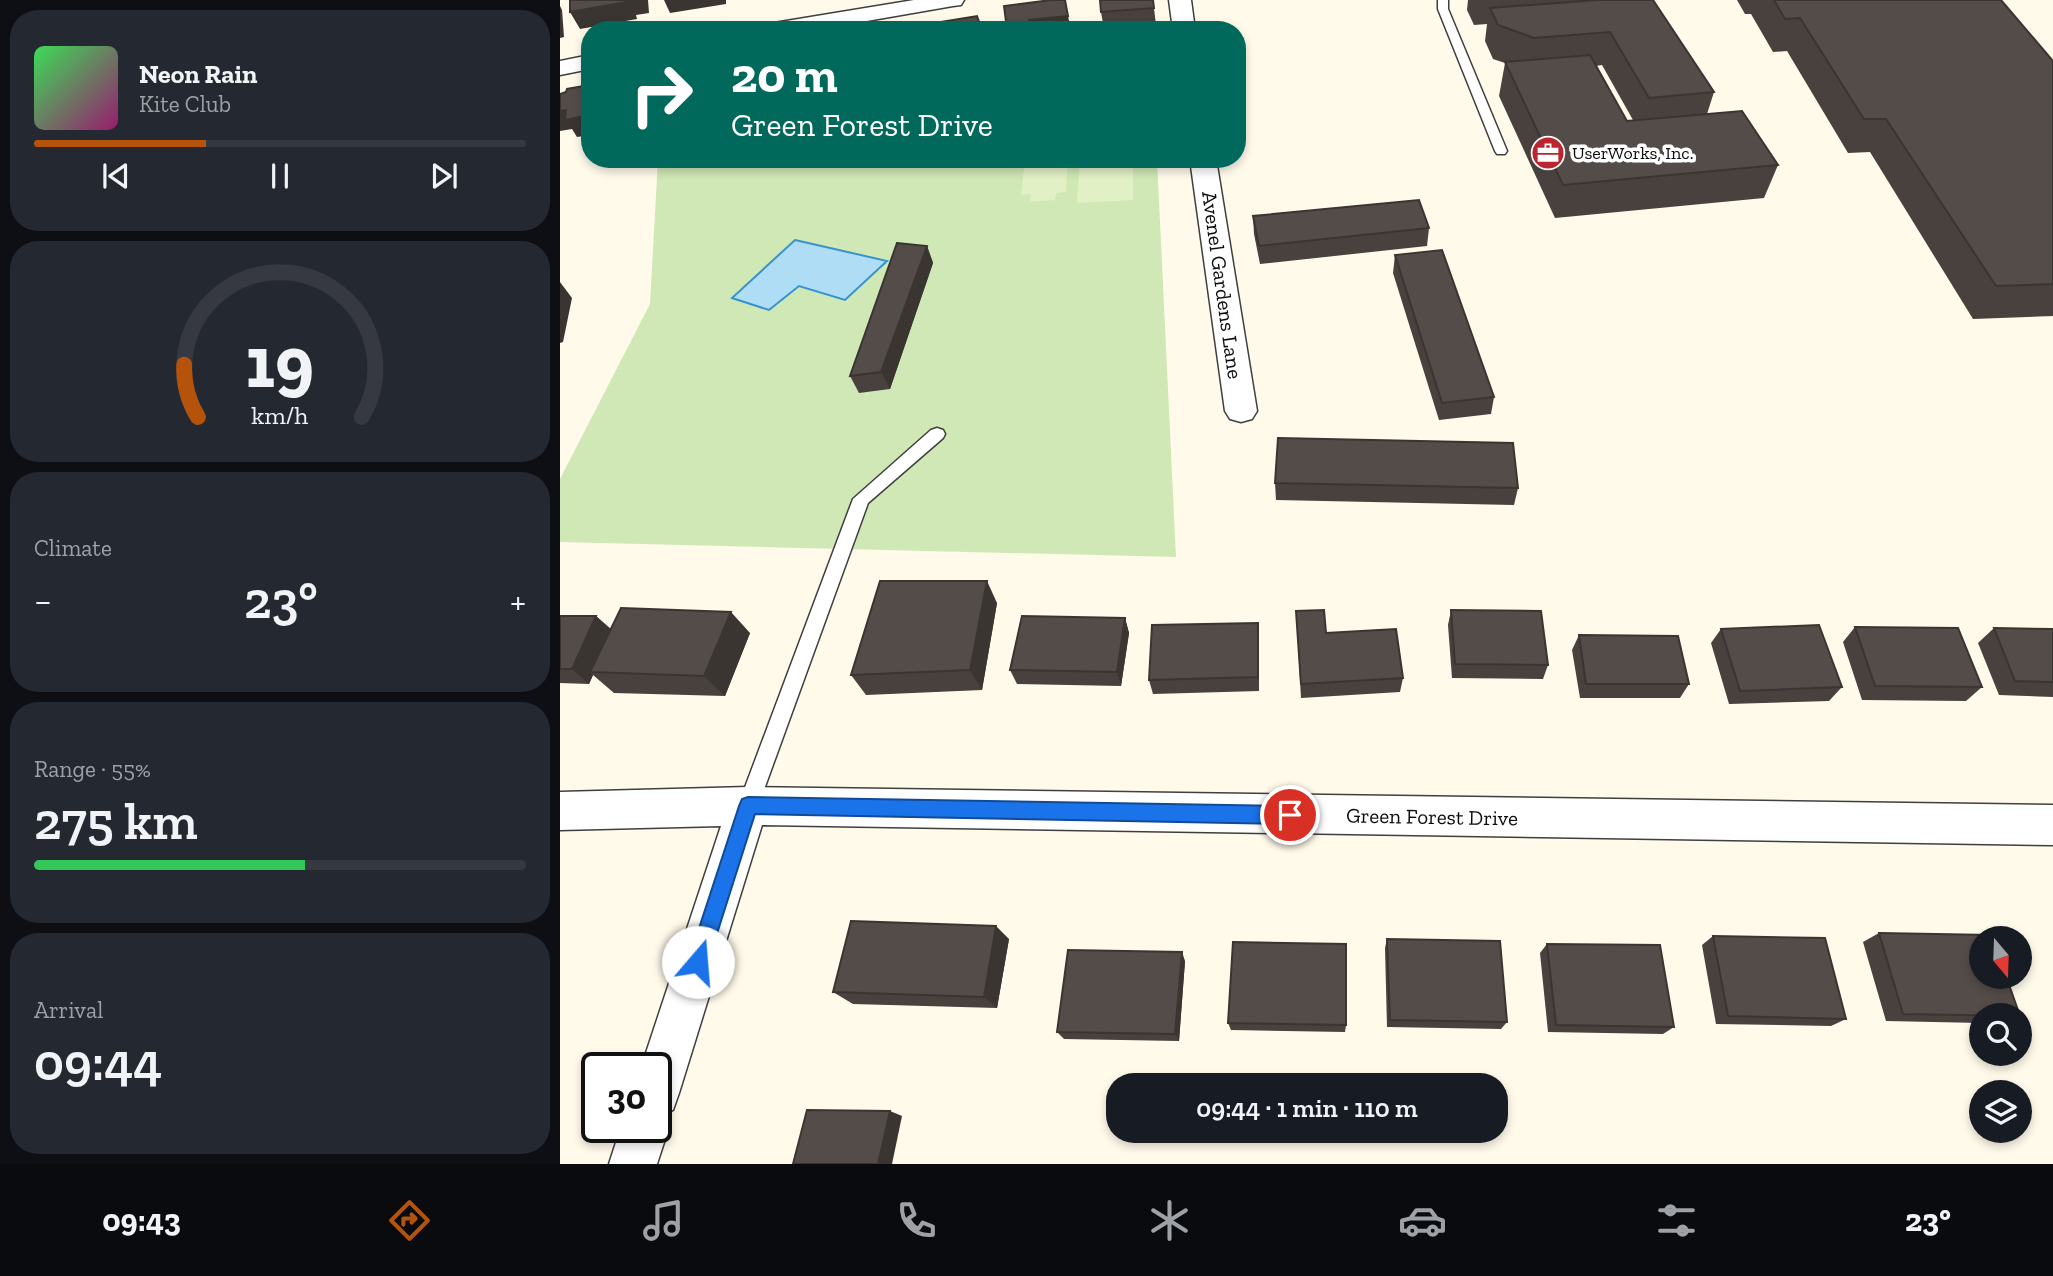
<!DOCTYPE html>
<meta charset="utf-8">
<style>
body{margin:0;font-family:"Zilla Slab",serif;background:#242831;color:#f1f3f6;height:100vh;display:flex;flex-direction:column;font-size:26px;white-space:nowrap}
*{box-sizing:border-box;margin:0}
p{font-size:23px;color:#9ea1a6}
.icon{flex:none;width:38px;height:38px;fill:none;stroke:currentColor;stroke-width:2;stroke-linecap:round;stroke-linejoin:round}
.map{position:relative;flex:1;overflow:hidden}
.side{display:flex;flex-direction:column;gap:10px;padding:10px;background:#0d0f14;width:560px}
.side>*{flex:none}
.guide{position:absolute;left:21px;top:21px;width:665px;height:147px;border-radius:28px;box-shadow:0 4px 10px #0003;background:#00695c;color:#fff;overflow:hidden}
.needle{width:46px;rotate:161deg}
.tools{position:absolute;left:1409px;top:926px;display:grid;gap:14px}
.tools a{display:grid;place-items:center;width:63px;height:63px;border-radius:50%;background:#171b24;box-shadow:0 4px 10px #0003;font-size:35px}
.speed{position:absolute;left:21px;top:1052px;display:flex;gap:14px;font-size:35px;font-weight:700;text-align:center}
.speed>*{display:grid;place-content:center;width:91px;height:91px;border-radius:50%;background:#171b24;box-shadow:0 4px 10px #0003;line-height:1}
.speed .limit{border:4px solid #111;border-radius:10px;background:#fff;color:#111}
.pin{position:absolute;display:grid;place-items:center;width:60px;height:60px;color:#fff;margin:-30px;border:4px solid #fff;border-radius:50%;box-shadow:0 2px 7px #0007}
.me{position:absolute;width:77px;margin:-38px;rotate:18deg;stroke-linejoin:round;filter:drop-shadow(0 0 5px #0008)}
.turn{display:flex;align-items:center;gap:24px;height:147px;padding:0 35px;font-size:32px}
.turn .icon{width:91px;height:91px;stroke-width:2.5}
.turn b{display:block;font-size:49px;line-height:60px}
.big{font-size:52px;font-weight:600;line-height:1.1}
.side .card{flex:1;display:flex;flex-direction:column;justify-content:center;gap:10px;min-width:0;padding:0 24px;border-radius:28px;background:#242831}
.side .dial{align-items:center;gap:0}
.dial svg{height:182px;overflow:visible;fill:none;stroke:#363941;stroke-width:7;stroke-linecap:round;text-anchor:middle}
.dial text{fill:#f1f3f6;stroke:none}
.song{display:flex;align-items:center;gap:21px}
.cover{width:84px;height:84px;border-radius:10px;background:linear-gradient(135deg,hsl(130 70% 55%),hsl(320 70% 35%))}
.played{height:7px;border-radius:4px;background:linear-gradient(90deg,#b45309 35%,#363941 35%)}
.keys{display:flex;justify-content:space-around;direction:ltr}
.heat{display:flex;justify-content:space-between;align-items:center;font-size:38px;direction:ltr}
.charge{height:10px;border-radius:5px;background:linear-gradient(90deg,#34c759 55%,#363941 0)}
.trip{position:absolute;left:546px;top:1073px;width:402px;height:70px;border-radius:28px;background:#171b24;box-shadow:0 4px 10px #0003;font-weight:600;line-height:70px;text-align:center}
.tabs{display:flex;height:112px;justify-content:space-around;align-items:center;background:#090b0e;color:#9ea1a6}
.tabs .icon{width:49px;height:49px}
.tabs .current{color:#b45309}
.tabs b{font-size:32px;color:#f1f3f6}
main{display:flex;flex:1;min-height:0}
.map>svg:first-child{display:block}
</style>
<main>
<section class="side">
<div class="card">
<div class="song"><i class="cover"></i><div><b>Neon Rain</b><p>Kite Club</p></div></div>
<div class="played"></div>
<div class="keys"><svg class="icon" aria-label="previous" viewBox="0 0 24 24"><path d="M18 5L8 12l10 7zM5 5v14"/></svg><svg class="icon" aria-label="pause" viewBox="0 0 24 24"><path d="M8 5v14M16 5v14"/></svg><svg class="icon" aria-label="next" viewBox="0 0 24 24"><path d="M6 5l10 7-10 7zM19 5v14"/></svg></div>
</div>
<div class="card dial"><svg viewBox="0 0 100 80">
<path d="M14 69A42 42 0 1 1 86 69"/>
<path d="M14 69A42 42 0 0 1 8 46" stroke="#b45309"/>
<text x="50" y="56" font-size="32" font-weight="700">19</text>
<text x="50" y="72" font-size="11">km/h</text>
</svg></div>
<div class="card"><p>Climate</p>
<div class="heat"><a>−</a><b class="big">23°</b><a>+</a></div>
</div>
<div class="card"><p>Range · 55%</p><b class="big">275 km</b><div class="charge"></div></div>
<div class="card"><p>Arrival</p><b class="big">09:44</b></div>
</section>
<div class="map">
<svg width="1493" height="1164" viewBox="0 0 1493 1164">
<rect width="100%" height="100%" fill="#fffaea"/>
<!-- green -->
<path fill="#d0e8b5" d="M98 159H597L616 557 0 542V479L90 304Z"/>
<!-- pitch -->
<g fill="#e2f0c6">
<path d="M465 159H508L506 192 496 193 495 200 470 202 471 194 461 195Z"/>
<path d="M520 159H573V200L517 203Z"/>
</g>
<!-- water -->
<path fill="#afddf6" stroke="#3793cc" stroke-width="2" d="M235 240 327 261 285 300 239 286 209 310 172 298Z"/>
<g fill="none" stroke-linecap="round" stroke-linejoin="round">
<defs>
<g id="service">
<path d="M878 0H888V9L947 151 945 154H937L935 151 878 9Z"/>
<path d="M377 428 383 430 385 434 383 438 308 503 198 806 195 813 188 816 181 813 178 806 293 499 371 430Z"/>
</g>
<g id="minor">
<path d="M354 0H404L401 5 393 6 255 30H203L206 25 214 23Z"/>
<path d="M609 0H631L635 30H613Z"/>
<path d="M30 55V69L0 75V61Z"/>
<path d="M630 159H656L697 411 692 419 681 422 670 419 665 411Z"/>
<path d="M188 787 1493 805V845L202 825 119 1093 113 1110 103 1113 109 1127 97 1164H49L61 1127H96V1068H81L161 826 0 830V792Z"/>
</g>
</defs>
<!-- service casing -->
<use href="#service" stroke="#3f3f3f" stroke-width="3"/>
<!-- minor casing -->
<use href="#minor" stroke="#3f3f3f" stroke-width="3"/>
<!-- service -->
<use href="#service" fill="#fff" fill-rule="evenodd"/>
<!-- minor -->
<use href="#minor" fill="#fff" fill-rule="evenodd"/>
</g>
<!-- wall -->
<g fill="#48413e" fill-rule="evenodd">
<path d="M593 0 596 25 544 29 541 12Z"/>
<path d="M908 0H1093L1154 92 1147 114 1218 165 1204 198 995 218 939 96 945 63 933 59 925 41 927 24 914 25 907 10ZM1042 65 1073 120 1067 121 1036 66Z"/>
<path d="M1177 0H1441L1493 61V316L1413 319 1310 152 1288 153 1227 51 1213 52 1191 14H1185Z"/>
<path d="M693 216 869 228 867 246 700 264 694 234Z"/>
<path d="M367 246 373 263 330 389 299 393 290 376Z"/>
<path d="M835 255 934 397 931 414 879 420 833 273Z"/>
<path d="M715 483 958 488 954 505 716 500Z"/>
<path d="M437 603 422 690 306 695 291 675Z"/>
<path d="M891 610 988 665 983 679 892 678 888 625Z"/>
<path d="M736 611 766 633 843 678 840 692 741 698Z"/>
<path d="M0 616H36L51 629 190 633 165 696 54 693 33 675 29 684 0 683Z"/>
<path d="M565 618 569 633 561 686 457 684 450 670Z"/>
<path d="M698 623 699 691 593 694 589 680Z"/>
<path d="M1295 627 1422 687 1406 701 1302 700 1283 642Z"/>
<path d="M1434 628 1493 629V697L1439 695 1418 643Z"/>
<path d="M1161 629 1282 687 1269 701 1169 704 1151 643Z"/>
<path d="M1019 635 1129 684 1120 698H1020L1012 650Z"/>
<path d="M1319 933 1421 1015V1023L1326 1021 1303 942Z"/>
<path d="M1153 936 1286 1019 1271 1026 1156 1024 1142 945Z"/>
<path d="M449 939 437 1008 293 1004 273 992Z"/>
<path d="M827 939 947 1022 941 1029 827 1027 825 948Z"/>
<path d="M987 944 1114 1027 1103 1034 988 1032 980 953Z"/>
<path d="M625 961 619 1041 504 1039 497 1032Z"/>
<path d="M668 1023 786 1025 785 1032 671 1030Z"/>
</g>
<!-- shaded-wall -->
<g fill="#3b3532">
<path d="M67 0H88L89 13 76 15 77 19 20 29 10 12Z"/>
<path d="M104 0H166V4L110 13Z"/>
<path d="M0 6 2 10 4 37 0 38Z"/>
<path d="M508 16 511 30H448L447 29 469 20Z"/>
<path d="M6 110 30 115V135L17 137 12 129 0 131V111Z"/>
<path d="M367 246 373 263 330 389 321 372Z"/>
<path d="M0 282 12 298 3 342 0 343Z"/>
<path d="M427 581 437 603 422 690 410 670Z"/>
<path d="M171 612 190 633 165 696 144 676Z"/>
<path d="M36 616 52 631 30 672 33 675 29 684 12 669Z"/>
<path d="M565 618 569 633 561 686 557 672Z"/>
<path d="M698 623 699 637V691L698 677Z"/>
<path d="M436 926 449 939 437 1008 424 997Z"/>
<path d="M622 952 625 961 619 1041 615 1034Z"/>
<path d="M330 1111 342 1116 332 1164H318Z"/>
</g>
<!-- building -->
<g fill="#544c48" stroke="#3b3532" stroke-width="2">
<path d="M10 0H67V2L10 12Z"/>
<path d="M491 0H505L508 16 469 20 470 26 447 29 444 6Z"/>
<path d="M540 0H593L594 8 541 12Z"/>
<path d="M1037 0H1093L1154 92 1089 98 1050 32 974 38 938 25 930 8Z"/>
<path d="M1214 0H1441L1493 61V284L1436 286 1326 119H1304L1240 18 1225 19Z"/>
<path d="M417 16 422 30H364L362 25Z"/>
<path d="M1030 55 1067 121 1182 111 1218 165 1003 185 945 62Z"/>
<path d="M30 85V115L5 120 6 110 0 111V94L6 92 7 89Z"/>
<path d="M859 200 869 228 699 246 693 216Z"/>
<path d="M337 243 367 246 321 372 290 376Z"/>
<path d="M882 250 934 397 882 403 835 255Z"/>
<path d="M718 438 953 443 958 488 715 483Z"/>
<path d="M320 581H427L410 670 291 675Z"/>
<path d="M61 608 171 612 144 676 30 672Z"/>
<path d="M764 610 766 633 836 629 843 678 741 684 736 611Z"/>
<path d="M891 610 981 611 988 665 895 664Z"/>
<path d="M0 616H36L12 669H0Z"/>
<path d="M462 616 565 618 557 672 450 670Z"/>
<path d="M698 623V677L589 680 592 625Z"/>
<path d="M1259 625 1282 687 1180 691 1161 629Z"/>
<path d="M1295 627 1398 628 1422 687 1315 686Z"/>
<path d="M1434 628 1493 629V682L1455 681Z"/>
<path d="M1019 635 1118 636 1129 684H1026Z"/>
<path d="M291 921 436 926 424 997 273 992Z"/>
<path d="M1319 933 1432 935 1433 938H1421V976H1446L1460 1016 1343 1014Z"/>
<path d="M1153 936 1265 938 1286 1019 1168 1016Z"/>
<path d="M827 939 940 941 947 1022 830 1020Z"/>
<path d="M673 942 786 944V1025L668 1023Z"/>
<path d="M987 944 1100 945 1114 1027 996 1025Z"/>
<path d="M508 950 622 952 615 1034 497 1032Z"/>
<path d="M247 1110 330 1111 318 1164H233Z"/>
</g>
<!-- route -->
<path fill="#1a73e8" stroke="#114b97" stroke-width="2" d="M188 797 730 806 737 809 739 815 737 821 730 824 195 814 148 962 145 969 138 972 131 969 128 962 179 806 182 799Z"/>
<!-- icons -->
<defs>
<symbol id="office-disc" viewBox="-11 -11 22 22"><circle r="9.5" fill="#ba252f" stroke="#fff"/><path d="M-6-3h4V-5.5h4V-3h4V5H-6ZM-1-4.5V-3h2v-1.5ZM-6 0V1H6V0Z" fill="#fff"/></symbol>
</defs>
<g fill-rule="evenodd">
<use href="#office-disc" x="969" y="134" width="38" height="38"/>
</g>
<g text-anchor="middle" stroke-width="7" stroke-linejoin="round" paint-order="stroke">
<!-- far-poi labels -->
<g font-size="18" fill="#0c0c0c" stroke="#fff" text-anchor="start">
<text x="1012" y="159">UserWorks, Inc.</text>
</g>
<!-- street labels -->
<g font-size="21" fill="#0c0c0c" stroke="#fff">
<text transform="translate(662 285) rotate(82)" y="7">Avenel Gardens Lane</text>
<text transform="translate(872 817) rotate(1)" y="7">Green Forest Drive</text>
</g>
</g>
</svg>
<div class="tools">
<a><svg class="needle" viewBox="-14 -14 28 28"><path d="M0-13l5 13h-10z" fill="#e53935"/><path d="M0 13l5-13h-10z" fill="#9ea1a6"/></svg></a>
<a><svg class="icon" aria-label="search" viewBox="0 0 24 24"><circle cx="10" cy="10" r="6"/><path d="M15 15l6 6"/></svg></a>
<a><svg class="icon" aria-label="layers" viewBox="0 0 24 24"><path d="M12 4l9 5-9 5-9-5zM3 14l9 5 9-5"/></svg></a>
</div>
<div class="speed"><div class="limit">30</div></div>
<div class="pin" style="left:730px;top:815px;background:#d93025"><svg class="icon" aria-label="arrive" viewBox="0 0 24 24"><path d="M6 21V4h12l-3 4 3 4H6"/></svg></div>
<svg class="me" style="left:138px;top:962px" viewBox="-20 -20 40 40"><circle r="19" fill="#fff"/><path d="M0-13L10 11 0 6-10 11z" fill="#1a73e8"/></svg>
<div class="trip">09:44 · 1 min · 110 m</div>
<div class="guide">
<div class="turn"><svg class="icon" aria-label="right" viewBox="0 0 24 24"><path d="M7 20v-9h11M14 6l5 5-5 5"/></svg><div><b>20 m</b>Green Forest Drive</div></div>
</div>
</div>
</main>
<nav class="tabs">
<b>09:43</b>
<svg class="icon current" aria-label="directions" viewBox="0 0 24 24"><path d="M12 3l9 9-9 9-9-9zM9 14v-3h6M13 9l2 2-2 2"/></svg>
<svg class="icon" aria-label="music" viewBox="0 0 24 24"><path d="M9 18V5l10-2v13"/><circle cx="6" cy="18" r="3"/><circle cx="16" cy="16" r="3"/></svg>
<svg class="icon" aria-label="phone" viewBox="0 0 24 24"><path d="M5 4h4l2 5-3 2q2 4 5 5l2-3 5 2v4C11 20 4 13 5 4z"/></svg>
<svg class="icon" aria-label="climate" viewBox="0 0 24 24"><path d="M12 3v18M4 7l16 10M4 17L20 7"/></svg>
<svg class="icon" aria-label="car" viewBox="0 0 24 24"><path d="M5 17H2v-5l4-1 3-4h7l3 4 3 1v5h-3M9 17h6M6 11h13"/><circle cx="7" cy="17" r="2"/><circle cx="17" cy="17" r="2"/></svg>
<svg class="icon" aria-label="filters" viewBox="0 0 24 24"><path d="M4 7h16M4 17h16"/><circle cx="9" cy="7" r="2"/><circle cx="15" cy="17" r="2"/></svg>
<b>23°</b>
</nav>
